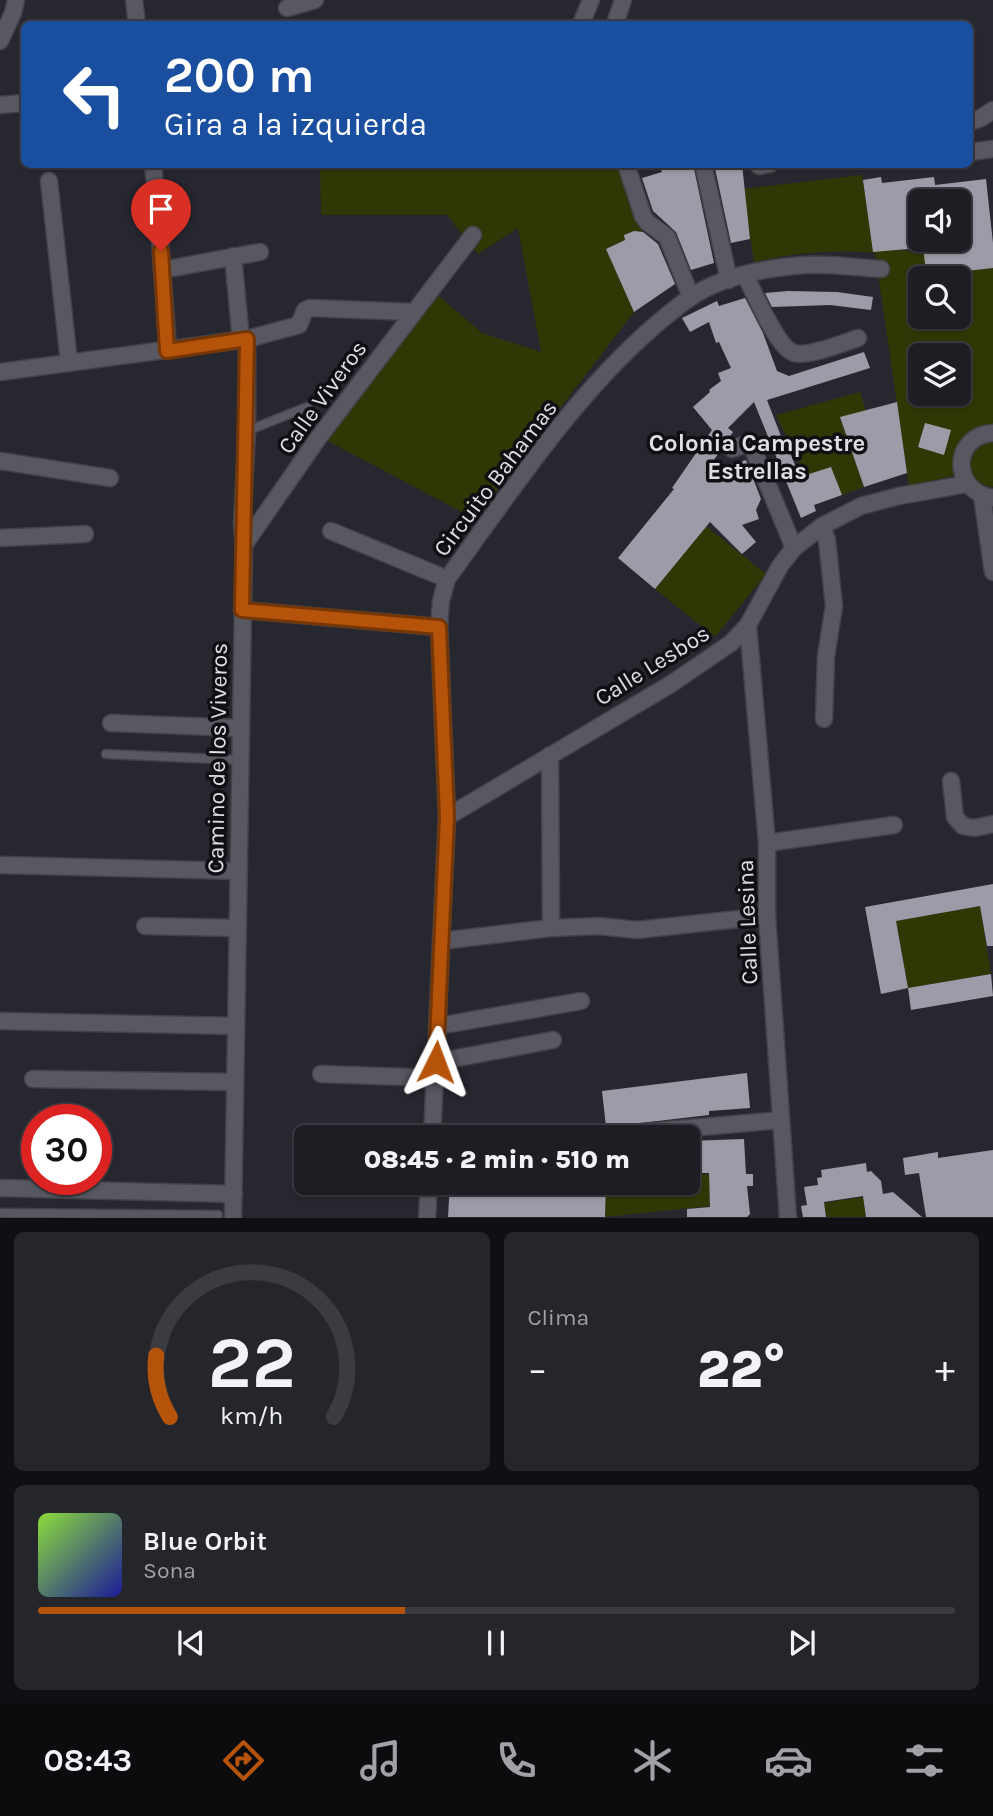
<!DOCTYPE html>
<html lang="es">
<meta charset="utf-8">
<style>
body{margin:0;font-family:Karla,sans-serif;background:#25262c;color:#f1f3f6;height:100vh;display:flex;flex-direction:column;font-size:26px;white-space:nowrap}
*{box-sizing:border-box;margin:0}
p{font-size:23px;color:#a0a2a6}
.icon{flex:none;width:38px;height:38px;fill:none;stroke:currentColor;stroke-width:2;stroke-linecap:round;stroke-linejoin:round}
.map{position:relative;height:1218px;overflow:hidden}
.drawer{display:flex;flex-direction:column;gap:14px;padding:14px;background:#101014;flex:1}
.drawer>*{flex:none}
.guide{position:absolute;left:21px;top:21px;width:952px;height:147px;border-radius:10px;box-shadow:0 2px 5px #0004,0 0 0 2px #3b3b41;background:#1a4fa0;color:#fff;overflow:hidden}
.controls{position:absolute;left:908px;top:189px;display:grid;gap:14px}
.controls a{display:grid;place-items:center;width:63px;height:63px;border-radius:10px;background:#1d1d24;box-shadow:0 2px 5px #0004,0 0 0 2px #3b3b41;font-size:35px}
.speed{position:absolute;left:21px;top:1104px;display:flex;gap:14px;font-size:35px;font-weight:700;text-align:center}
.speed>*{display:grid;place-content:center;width:91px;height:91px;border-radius:50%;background:#1d1d24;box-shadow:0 2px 5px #0004,0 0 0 2px #3b3b41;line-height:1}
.speed .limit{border:10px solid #d22;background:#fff;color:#111}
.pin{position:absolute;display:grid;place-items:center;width:60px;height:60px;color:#fff;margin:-72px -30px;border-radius:50% 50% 50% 0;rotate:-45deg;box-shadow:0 0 7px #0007}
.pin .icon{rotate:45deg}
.me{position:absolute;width:77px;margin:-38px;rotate:3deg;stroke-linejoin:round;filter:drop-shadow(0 0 5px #0008)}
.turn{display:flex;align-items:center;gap:24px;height:147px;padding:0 28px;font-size:32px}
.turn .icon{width:91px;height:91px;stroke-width:2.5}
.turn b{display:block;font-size:49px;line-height:60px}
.big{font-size:52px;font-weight:800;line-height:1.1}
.drawer .card{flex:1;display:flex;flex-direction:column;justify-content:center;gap:10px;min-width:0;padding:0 24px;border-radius:10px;background:#25262c}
.drawer .dial{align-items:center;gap:0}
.dial svg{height:182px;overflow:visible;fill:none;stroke:#3b3b41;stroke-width:7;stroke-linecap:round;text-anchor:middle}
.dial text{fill:#f1f3f6;stroke:none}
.song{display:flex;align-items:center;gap:21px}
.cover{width:84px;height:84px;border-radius:10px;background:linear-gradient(135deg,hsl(90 70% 55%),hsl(240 70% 35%))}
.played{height:7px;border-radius:4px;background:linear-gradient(90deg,#b45309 40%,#3b3b41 40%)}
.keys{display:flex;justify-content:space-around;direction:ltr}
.heat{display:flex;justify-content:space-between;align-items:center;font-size:38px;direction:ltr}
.drawer .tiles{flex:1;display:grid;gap:14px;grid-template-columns:1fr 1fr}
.card:last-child{grid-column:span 2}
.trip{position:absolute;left:294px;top:1125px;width:406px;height:70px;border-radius:10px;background:#1d1d24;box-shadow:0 2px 5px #0004,0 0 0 2px #3b3b41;font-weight:800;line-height:70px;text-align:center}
.menu{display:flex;height:112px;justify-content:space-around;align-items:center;background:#0c0c0e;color:#a0a2a6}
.menu .icon{width:49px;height:49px}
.menu .active{color:#b45309}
.menu b{font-size:32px;color:#f1f3f6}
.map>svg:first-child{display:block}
</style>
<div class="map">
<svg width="993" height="1218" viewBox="0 0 993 1218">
<rect width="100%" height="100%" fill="#272730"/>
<!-- green -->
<g fill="#2f3805" fill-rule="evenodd">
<path d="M569 164 571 169 582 165H623L642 232 634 231 624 235 625 240 606 249 634 312 475 519 326 440 434 292 482 333 541 352 518 228 478 254 447 215H321L320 165Z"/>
<path d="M862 175 874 252 892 249 937 255 940 274 993 268V433L978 436 961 474 909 486 875 253C833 249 794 253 754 262L743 189ZM920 278H959V317H920ZM920 355H959V394H920Z"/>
<path d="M860 392 866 411 840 418 864 487 819 503 776 415Z"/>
<path d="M987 443H993V487C966 485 963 453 987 443Z"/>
<path d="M706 526 766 574 715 637 655 589Z"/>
<path d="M980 906 991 974 908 988 896 921Z"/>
<path d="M709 1174 710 1206 605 1217H550L544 1183H688V1175Z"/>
<path d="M863 1197 866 1217H826L824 1203Z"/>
</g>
<!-- building -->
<g fill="#9b9ca7">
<path d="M659 164H693L714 263 691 270 676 232 653 211 642 178 662 172Z"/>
<path d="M714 164H742L750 239 731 243Z"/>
<path d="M881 177 882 183 934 177 935 185 986 179 993 243V268L940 274 939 270 926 271 922 240H959V201H920V248L873 252 863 180Z"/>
<path d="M634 231 643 232 658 244 675 284 634 312 606 249 625 240 624 235Z"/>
<path d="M788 291 837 292 873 297 871 310 830 305 772 307 765 293Z"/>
<path d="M745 298 763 333 777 371 789 376 864 352 870 368 767 400 784 444 786 443 800 477 831 467 842 495 814 505 816 511 801 518 754 402 728 428 733 432 705 473 746 460 761 499 756 510 759 519 742 525 756 542 742 554 710 522 655 589 618 558 674 489 672 488 712 430 693 407 710 392 709 390 721 381 718 373 731 368 719 342 716 343 709 322 690 332 682 318 717 301 719 306Z"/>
<path d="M897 402 907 473 864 487 840 417Z"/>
<path d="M925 423 951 430 944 455 918 447Z"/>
<path d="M993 884V946H987L980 906 896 921 908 988 881 994 865 907Z"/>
<path d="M991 974 993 996 911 1010 908 988Z"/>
<path d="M747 1073 750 1108 709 1111V1115L606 1127 602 1091Z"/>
<path d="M744 1139 746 1174H753V1186H747L750 1214 747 1217H687V1209L710 1207 709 1173H688V1141Z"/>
<path d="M993 1150V1217H926L919 1173 905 1175 903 1158 938 1152V1158Z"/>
<path d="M866 1163 867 1172 871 1171 881 1181 883 1194 893 1192 922 1217H866L863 1196 824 1202 826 1217H803L801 1206 807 1205 804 1187 818 1185 817 1178 822 1177 821 1170Z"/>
<path d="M450 1183H606L605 1217H448Z"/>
</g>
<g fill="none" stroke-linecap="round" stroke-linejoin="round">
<defs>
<g id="lane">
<path d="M247 431 307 407"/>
<path d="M106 754 239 760"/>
<path d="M0 1213 218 1215"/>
</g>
<g id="street">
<path d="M134 0 137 24"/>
<path d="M287 8 315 0"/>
<path d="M581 24 591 0"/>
<path d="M615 24 623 0"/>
<path d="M0 41 13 13 16 0"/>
<path d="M0 105 24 103"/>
<path d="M970 122 981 118 993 110"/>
<path d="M970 152 993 149"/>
<path d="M153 164 158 213 168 350"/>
<path d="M626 164 643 216 647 222 667 237 691 297"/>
<path d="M703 164 729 280"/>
<path d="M759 166 770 164"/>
<path d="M49 181 69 362"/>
<path d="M233 256 241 340"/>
<path d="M162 270 260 252"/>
<path d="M745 275C754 292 777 348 794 353 809 357 843 343 858 338"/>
<path d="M0 372 247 339 299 325 305 310 310 308 413 312"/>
<path d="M993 433C951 436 951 491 993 498"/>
<path d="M732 449 746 444 753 449 794 548"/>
<path d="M0 461 110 478"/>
<path d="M982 496 993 572"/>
<path d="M822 526 827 540 834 606 826 656 824 719"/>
<path d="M331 531 447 579"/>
<path d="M0 538 85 534"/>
<path d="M244 545 319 437 473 235"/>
<path d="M242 610 439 627"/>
<path d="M748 625 767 843V916L788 1218"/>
<path d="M111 723 241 728"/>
<path d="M550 755 551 928"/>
<path d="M951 781 955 817 963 826 974 828 993 824"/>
<path d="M447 817 671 684 731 643 748 625 780 566 794 548 822 526 861 506 899 496 967 484"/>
<path d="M767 843 894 825"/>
<path d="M0 865 238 871"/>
<path d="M145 926 237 928"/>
<path d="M441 941 551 928 599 926 637 930 767 916"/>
<path d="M0 1021 235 1026"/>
<path d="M438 1026 581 1001"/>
<path d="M436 1062 553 1040"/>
<path d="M321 1074 435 1078"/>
<path d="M33 1079 234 1082"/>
<path d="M612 1135 781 1120"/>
<path d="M432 1138 447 817 439 627 441 601 447 579C510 493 571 399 652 328 671 312 690 295 713 285 740 273 776 267 806 265 830 263 857 268 881 269"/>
<path d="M0 1188 234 1194"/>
<path d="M233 1218 244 545 242 523 247 431V339"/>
<path d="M427 1218 429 1183"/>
</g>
</defs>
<!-- lane casing -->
<use href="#lane" stroke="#424249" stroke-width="11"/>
<!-- street casing -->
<use href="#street" stroke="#424249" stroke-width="19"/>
<!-- lane -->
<use href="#lane" stroke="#585862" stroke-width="8"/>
<!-- street -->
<use href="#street" stroke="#585862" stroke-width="16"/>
</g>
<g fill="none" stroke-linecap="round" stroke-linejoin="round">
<defs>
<path id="route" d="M161 251 167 351 247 339 242 610 439 627 447 817 436 1062"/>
</defs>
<!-- route casing -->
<use href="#route" stroke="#753606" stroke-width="18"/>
<!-- route -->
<use href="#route" stroke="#b45309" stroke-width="12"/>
</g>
<g text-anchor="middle" stroke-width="7" stroke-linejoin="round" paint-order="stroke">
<!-- street labels -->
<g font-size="23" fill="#dfe0e6" stroke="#101014">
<text transform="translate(322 397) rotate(-54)" y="8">Calle Viveros</text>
<text transform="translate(495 478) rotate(-53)" y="8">Circuito Bahamas</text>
<text transform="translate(652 665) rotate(-32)" y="8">Calle Lesbos</text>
<text transform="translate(217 758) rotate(-89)" y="8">Camino de los Viveros</text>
<text transform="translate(747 922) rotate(-92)" y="8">Calle Lesina</text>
</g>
<!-- neighbourhood labels -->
<g font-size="24" font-weight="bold" fill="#dfe0e6" stroke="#101014">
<text x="757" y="451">Colonia Campestre<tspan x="757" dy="28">Estrellas</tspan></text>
</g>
</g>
</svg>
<div class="controls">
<a><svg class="icon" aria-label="sound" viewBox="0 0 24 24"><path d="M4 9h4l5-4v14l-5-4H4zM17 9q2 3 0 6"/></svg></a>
<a><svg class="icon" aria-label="search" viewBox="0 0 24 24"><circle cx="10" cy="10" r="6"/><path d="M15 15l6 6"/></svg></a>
<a><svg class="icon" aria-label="layers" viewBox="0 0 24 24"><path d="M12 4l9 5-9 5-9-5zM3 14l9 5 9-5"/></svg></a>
</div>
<div class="speed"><div class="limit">30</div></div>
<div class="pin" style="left:161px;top:251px;background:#d93025"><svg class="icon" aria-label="arrive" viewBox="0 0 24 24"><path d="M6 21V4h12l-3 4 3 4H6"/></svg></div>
<svg class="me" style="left:436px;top:1062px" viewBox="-20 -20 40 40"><path d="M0-17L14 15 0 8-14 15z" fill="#b45309" stroke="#fff" stroke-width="4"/></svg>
<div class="trip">08:45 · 2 min · 510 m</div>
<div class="guide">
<div class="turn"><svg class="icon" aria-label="left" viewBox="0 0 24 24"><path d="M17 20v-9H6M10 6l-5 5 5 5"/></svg><div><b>200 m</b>Gira a la izquierda</div></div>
</div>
</div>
<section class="drawer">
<div class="tiles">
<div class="card dial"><svg viewBox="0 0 100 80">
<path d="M14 69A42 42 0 1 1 86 69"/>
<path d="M14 69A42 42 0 0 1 8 42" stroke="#b45309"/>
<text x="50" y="56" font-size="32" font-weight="700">22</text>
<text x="50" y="72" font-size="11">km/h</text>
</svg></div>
<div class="card"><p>Clima</p>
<div class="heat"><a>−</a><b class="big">22°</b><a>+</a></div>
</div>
<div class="card">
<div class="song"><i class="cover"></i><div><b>Blue Orbit</b><p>Sona</p></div></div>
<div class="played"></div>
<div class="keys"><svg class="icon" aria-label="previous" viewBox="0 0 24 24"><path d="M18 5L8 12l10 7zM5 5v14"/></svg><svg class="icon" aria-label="pause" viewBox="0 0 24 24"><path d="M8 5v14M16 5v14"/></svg><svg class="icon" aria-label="next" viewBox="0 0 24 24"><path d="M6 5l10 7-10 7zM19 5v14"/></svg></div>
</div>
</div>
</section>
<nav class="menu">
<b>08:43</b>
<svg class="icon active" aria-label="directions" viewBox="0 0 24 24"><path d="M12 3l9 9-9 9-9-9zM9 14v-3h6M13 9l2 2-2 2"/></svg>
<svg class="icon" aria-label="music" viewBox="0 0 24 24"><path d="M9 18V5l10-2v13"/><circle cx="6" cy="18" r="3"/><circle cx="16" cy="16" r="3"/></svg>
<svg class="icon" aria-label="phone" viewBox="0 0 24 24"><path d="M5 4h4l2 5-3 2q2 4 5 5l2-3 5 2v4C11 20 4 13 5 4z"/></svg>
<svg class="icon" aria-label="climate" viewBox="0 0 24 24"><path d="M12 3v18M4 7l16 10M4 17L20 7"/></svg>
<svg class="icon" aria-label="car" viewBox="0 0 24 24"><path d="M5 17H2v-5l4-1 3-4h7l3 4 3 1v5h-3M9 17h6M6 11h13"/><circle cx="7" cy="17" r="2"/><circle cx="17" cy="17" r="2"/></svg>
<svg class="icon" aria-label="filters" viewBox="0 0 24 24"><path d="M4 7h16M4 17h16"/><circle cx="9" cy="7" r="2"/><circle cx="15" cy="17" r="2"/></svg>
</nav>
